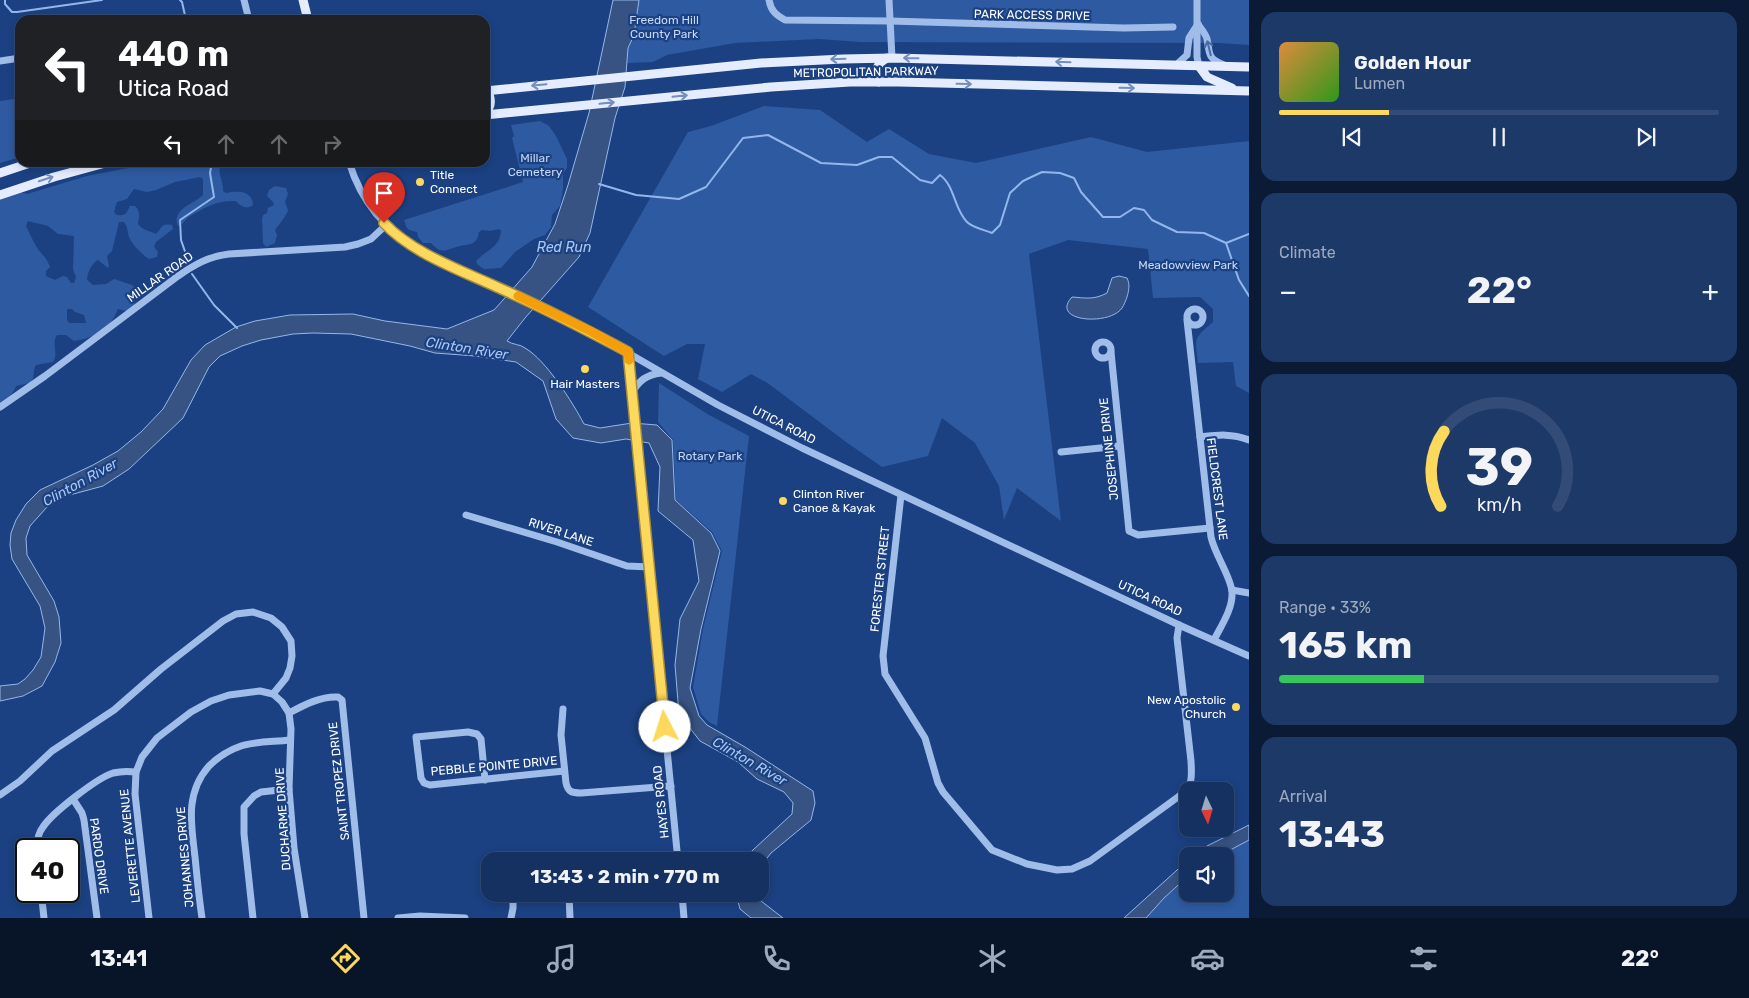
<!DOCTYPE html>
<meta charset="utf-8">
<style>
body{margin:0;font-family:Rubik,sans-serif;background:#1d3968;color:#f1f3f6;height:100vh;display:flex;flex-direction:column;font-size:19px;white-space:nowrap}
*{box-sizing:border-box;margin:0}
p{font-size:16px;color:#9da9be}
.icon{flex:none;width:28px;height:28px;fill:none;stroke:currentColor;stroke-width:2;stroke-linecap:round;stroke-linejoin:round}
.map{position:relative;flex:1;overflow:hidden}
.sheet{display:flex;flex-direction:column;gap:12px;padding:12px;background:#0b1b36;width:500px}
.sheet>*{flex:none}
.banner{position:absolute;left:15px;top:15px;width:475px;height:152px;border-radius:15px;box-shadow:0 2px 8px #0003,0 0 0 1px #334c77;background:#202124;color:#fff;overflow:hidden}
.needle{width:32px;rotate:176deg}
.fabs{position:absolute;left:1179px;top:782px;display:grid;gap:10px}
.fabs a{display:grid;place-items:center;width:55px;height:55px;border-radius:10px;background:#143162;box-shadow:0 2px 8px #0003,0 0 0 1px #334c77;font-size:25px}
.speed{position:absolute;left:15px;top:838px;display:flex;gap:10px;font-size:25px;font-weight:700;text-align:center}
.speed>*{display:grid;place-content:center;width:65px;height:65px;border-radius:50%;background:#143162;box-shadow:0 2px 8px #0003,0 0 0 1px #334c77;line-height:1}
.speed .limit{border:2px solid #111;border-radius:8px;background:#fff;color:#111}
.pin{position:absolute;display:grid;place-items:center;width:42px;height:42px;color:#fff;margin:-51px -21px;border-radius:50% 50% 50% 0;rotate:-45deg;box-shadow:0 0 5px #0007}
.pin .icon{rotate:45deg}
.me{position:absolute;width:55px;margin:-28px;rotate:355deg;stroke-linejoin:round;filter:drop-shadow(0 0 4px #0008)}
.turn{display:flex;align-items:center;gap:18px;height:105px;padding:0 20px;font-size:22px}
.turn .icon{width:65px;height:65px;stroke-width:2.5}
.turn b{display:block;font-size:35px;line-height:42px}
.lanes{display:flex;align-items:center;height:48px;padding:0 20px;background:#0003;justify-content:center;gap:25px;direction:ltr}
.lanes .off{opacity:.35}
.big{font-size:38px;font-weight:700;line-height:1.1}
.sheet .widget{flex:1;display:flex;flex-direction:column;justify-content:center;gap:8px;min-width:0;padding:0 18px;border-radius:15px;background:#1d3968}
.sheet .dial{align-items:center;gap:0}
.dial svg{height:130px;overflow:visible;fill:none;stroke:#334c77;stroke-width:7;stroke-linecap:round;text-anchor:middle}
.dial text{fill:#f1f3f6;stroke:none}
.song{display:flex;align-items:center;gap:15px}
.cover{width:60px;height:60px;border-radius:8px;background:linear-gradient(135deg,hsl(30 70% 55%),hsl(110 70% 35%))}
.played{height:5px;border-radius:2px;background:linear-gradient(90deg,#fcd85d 25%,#334c77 25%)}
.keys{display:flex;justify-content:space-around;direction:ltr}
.heat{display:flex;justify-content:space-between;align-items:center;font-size:28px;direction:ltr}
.charge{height:8px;border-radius:4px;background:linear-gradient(90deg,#34c759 33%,#334c77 0)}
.trip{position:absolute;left:481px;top:852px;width:288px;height:50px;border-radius:15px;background:#143162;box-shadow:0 2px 8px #0003,0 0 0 1px #334c77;font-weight:700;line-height:50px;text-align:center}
.dock{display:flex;height:80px;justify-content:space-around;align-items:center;background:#081427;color:#9da9be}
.dock .icon{width:35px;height:35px}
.dock .current{color:#fcd85d}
.dock b{font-size:22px;color:#f1f3f6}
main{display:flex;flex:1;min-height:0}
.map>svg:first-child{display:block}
</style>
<main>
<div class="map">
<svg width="1249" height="918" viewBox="0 0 1249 918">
<rect width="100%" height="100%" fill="#1b4182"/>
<!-- green -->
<g fill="#2e5aa1" fill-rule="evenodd">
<path d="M639 0H1249V45L1219 43 860 42 819 39 735 43 667 55 653 62 627 63 628 48 634 35Z"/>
<path d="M20 98V157L0 163V101Z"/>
<path d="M764 106 820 110 867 142 889 129 929 154 976 163 1091 137 1147 152 1249 141V393L1236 386 1233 362 1198 363C1195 338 1193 339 1213 322V309L1200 297 1153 298 1148 249 1068 240 1029 254 1061 521 1017 488 1004 520 999 486 975 443 942 418 928 456 882 467 846 442 769 384 751 374 722 392 698 379 705 344H687L664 356 588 307 688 132 711 126Z"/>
<path d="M540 121 549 126 556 136 567 159V168L563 174V189L560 206 552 215 551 227 545 235 534 239 515 252 501 268 484 269 478 265 476 261C487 249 499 249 501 231L499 229 490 231 482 230 479 232C477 245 471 244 460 246 446 249 443 256 431 243H423L418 237 417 232C406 229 408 231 404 220L523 182 512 138 514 136 511 125Z"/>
<path d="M159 162 224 163C214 169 224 181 223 191L226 193C238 191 252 190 253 205 247 210 240 206 236 201 217 200 206 207 190 216 185 219 184 224 178 226 171 209 194 204 203 195V179L200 177 175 182 156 190 147 192 134 189 127 199 117 202 114 212 117 215C127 216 126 213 130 206H135C141 212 139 217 138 224 143 231 149 230 156 234 163 228 159 223 172 225L173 229 156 242 154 247 158 252 157 257 149 259C142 254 133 246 129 237 127 231 128 227 124 222H119L112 251 107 256 109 266 108 268 98 260C92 263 87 273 87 280L93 285 106 284 114 279 132 285 140 293 135 299 134 308 127 311 118 309C116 312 115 316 113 319 103 333 89 339 74 341L66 335H57C51 343 59 353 53 362L36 365C32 371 36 377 30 383L16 386C13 395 8 397 0 402V199C9 197 18 190 27 194L87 176ZM28 221 48 226 58 234 74 236 73 269 76 277 74 283H71L67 277 63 276 55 280 46 276V271L50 267C48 261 45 257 41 253 35 246 30 234 26 226ZM67 309H72L75 312 84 315 86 323H69L67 320Z"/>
<path d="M275 186 286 188 288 194 285 202 288 210C287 215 278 226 275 230L277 235 275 243 266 247 263 243 262 219 263 215 267 213 268 208 274 205 273 202 267 196 269 190Z"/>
<path d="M659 383 709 415 749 436 717 726 709 722 701 714 693 687 703 629 722 551 712 532 676 500 673 440 658 422Z"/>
<path d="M1249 840V918H1146L1164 898 1187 877 1188 894H1225V856H1219Z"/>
</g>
<!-- water -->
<g fill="#375383" stroke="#93b7ec">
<path d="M613 0H639L634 35 628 48 625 87 615 118 590 233 579 257 525 318 507 341C513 345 520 344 525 348 546 360 573 403 584 424L600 428 632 423 657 425 672 440 675 500 711 533 720 551 701 629 690 688 699 716 707 725 745 747 813 791 815 803 811 820 771 853 760 867V861H741L792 814 793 803 784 792 757 779 738 762 700 741 679 714 675 665 680 619 699 581 693 540 658 511 660 467 649 443 626 439 601 443 573 438 556 419 543 381 516 362 475 356 435 353 410 346 351 334 313 333 293 334 261 340 242 346 220 356 209 367 183 418 129 469 103 486 66 496 47 507 30 526 26 538 27 555 54 601 59 617 61 643 55 662 42 686 23 696 0 701V686L18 684 25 679 33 670 41 657 45 628 40 606 12 559 10 545 11 533 16 520 26 504 40 490 93 465 118 451 141 432 163 409 191 360 205 345 236 327 255 321 290 315 353 314 385 321 447 329 494 310 503 300 532 267 555 224 568 185 589 113Z"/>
<path d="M1119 276 1127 278C1130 284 1129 290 1127 297 1126 300 1124 305 1122 308 1110 326 1049 322 1072 297 1086 298 1094 300 1107 293L1112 278Z"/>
<path d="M1249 825V840L1219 856H1194L1207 846Z"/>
<path d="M1187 861V877L1164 898 1146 918H1124Z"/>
<path d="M736 894H752L783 918H751L740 909Z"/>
</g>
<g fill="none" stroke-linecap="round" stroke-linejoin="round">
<!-- stream -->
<g stroke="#93b7ec" stroke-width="2">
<path d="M5 0V4L12 12H17L102 0"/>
<path d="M180 0 182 2 186 20"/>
<path d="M599 184 636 195 679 199 706 187 743 138 768 135 821 163 857 165 879 157H892L920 180 932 183 940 175C955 186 954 209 967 222 973 228 985 230 992 233L1000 225 1010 193 1023 181 1042 172 1060 173 1074 178 1081 192 1103 217H1120L1134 208 1144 210 1152 220 1177 232 1204 233 1226 243 1239 280 1249 296"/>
<path d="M1226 243 1249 234"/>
<path d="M188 260 181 240 180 220 214 197 210 173 212 162"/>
<path d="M192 274 214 305 237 328"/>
</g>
<!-- minor -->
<g stroke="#a0bdea" stroke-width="7">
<path d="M244 0 249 20"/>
<path d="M769 0C771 11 776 15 785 20L890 21 1124 28 1173 27"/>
<path d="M889 0 892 58"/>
<path d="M1197 0V57L1199 66"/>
<path d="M1198 24C1201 29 1206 34 1207 39 1210 54 1207 58 1224 65"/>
<path d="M0 61 20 58"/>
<path d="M1176 65 1187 55 1189 38 1198 24"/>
<path d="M349 162C361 201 385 231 421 250L590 331 718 405 802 448 1179 625 1249 656"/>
<circle cx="1195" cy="317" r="8"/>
<path d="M1187 320 1211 537C1215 555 1231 577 1232 592 1233 609 1221 626 1214 640"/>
<circle cx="1103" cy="350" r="8"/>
<path d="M1111 352 1129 531 1138 535 1210 528"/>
<path d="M628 353 678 861"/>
<path d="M632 392C640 380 646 375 661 373"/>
<path d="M0 407 45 376 178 276C194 265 209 256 229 254L345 247 358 244 371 239 386 225"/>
<path d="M1200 437C1217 435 1232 433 1249 440"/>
<path d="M1061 452 1120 446"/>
<path d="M901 495 883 656 885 674 925 738 938 783 943 792 992 850 1027 864 1057 870 1072 869 1090 861 1178 797C1193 785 1192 780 1191 761L1177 638 1179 625"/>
<path d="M466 515 557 542 627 566 650 567"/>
<path d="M1232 590 1249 593"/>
<path d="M563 709 561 735 566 783C568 792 572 793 581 793L671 786"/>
<path d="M289 713C304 705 321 696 338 697L342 700 364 918"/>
<path d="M485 780 481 739 477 734 468 732 416 737 421 778 424 783 430 785 564 771"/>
<path d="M0 795 20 781 52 751 114 710 161 669 223 621 236 614 253 612 271 618 282 627 291 641 292 656 290 668 286 678 273 694"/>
<path d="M73 799 82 813 84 820 97 918"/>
<path d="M37 849C37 841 38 833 43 827 52 813 97 778 113 773 121 771 128 771 136 772"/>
<path d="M41 891 44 918"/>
<path d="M569 894 570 918"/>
<path d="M682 894 684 918"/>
<path d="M149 918 135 794 136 772 142 757 157 738 191 712 211 701 229 695 260 691 273 694 282 702 289 713 291 729 289 789 294 848 305 918"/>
<path d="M202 918C199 898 197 877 195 857 191 824 185 793 209 766 218 757 229 750 241 746 256 741 274 742 290 740"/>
<path d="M253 918 244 834V807L254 796 261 792 289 789"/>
<path d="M398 918 420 916 465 918"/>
<path d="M511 918 513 908V894"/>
</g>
<!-- major -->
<g stroke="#e4ecfe" stroke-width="9">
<path d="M303 0 308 20"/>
<path d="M1199 66 1207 77 1232 88"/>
<path d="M879 82C874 71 876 64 887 58"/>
<path d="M485 91 761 63 843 59 892 58 1249 67"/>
<path d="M485 113C492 106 492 98 486 90"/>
<path d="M485 115 771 87 850 82H899L1249 91"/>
<path d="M0 173 33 162"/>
<path d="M0 195 54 177 109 162"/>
</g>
</g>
<!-- one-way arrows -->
<defs><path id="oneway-shaft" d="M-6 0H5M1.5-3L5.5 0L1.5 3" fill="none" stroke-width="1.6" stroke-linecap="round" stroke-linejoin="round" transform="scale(1.25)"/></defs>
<use stroke="#4a6ca6" href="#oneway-shaft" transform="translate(1209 48) rotate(-104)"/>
<g stroke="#758eba">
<use href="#oneway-shaft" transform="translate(911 58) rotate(-179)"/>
<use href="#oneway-shaft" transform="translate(838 59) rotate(178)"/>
<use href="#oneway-shaft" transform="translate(1063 62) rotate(-178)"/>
<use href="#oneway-shaft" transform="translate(964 84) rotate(1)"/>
<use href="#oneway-shaft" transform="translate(539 85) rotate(175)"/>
<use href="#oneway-shaft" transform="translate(1127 88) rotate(1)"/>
<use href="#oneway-shaft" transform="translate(680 96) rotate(-6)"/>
<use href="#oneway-shaft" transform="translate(607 103) rotate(-6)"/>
<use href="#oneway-shaft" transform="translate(46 179) rotate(-18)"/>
</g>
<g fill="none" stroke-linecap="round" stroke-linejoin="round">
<defs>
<path id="route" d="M384 223C412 253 460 270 497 287 542 307 585 329 628 352L665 727"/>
</defs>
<!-- route casing -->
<use href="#route" stroke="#a48c3c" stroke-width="12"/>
<!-- route -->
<use href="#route" stroke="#fcd85d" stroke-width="9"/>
<!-- slow -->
<path stroke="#f59e0b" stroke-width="9" d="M518 296 590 331 628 352 629 360"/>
</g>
<!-- markers -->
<g fill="#fcd85d" stroke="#1b4182" stroke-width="2">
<circle cx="420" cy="182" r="5"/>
<circle cx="585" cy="369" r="5"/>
<circle cx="783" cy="501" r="5"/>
<circle cx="1236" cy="707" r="5"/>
</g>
<g text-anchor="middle" stroke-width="4.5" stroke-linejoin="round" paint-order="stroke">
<!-- street labels -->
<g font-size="12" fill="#fff" stroke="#1b4182">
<text transform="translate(1032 15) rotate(1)" y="4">PARK ACCESS DRIVE</text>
<text transform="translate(866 72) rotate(-1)" y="4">METROPOLITAN PARKWAY</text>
<text transform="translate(160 277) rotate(-35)" y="4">MILLAR ROAD</text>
<text transform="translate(784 425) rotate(27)" y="4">UTICA ROAD</text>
<text transform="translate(1109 449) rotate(-96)" y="4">JOSEPHINE DRIVE</text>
<text transform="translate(1217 489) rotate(83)" y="4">FIELDCREST LANE</text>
<text transform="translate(561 532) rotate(18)" y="4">RIVER LANE</text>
<text transform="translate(880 579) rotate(-84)" y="4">FORESTER STREET</text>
<text transform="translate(1150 598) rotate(25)" y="4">UTICA ROAD</text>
<text transform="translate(494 766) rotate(-5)" y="4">PEBBLE POINTE DRIVE</text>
<text transform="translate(339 781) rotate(-96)" y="4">SAINT TROPEZ DRIVE</text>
<text transform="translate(661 802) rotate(-96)" y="4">HAYES ROAD</text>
<text transform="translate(283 819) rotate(-94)" y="4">DUCHARME DRIVE</text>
<text transform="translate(130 846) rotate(-96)" y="4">LEVERETTE AVENUE</text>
<text transform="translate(99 856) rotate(82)" y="4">PARDO DRIVE</text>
<text transform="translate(185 857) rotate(-95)" y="4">JOHANNES DRIVE</text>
</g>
<!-- park labels -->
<g font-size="12" fill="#c5d8f8" stroke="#1b4182">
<text x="664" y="24">Freedom Hill<tspan x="664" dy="14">County Park</tspan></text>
<text x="535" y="162">Millar<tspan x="535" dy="14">Cemetery</tspan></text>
<text x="1188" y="269">Meadowview Park</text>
<text x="710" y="460">Rotary Park</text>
</g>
<!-- poi labels -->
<g font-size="12" fill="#fff" stroke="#1b4182" text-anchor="start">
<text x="430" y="179">Title<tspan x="430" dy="14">Connect</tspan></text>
<text x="585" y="388" text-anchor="middle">Hair Masters</text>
<text x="793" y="498">Clinton River<tspan x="793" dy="14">Canoe &amp; Kayak</tspan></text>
<text x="1226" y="704" text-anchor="end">New Apostolic<tspan x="1226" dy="14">Church</tspan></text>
</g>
<!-- water labels -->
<g font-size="14" font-style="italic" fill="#abc7f2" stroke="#1b4182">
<text x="564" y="252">Red Run</text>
<text transform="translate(467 348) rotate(9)" y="5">Clinton River</text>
<text transform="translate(80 482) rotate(-29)" y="5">Clinton River</text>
<text transform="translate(750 761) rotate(30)" y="5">Clinton River</text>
</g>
</g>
</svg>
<div class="fabs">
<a><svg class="needle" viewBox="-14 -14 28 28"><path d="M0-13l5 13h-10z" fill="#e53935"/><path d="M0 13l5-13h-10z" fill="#9da9be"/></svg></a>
<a><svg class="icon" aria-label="sound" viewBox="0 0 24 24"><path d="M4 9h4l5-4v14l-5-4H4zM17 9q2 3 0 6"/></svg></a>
</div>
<div class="speed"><div class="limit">40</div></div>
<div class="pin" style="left:384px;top:223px;background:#d93025"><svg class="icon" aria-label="arrive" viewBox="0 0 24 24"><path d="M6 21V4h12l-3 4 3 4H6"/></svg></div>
<svg class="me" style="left:665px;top:727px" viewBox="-20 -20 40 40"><circle r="19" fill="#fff"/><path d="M0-13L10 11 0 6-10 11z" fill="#fcd85d"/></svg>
<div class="trip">13:43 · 2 min · 770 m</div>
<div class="banner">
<div class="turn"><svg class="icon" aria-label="left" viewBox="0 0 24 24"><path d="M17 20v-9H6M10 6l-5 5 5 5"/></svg><div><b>440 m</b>Utica Road</div></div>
<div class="lanes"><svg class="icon" aria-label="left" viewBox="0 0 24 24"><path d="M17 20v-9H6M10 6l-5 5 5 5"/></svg><svg class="icon off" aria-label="ahead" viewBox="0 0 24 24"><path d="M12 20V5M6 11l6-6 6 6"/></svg><svg class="icon off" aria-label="ahead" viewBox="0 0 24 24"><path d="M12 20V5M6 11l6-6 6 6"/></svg><svg class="icon off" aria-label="right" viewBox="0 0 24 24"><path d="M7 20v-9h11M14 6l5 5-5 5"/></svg></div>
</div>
</div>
<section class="sheet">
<div class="widget">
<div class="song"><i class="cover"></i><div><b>Golden Hour</b><p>Lumen</p></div></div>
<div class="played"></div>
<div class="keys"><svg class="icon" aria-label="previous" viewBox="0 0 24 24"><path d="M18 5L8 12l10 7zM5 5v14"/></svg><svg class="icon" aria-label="pause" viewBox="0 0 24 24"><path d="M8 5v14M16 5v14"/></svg><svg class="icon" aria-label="next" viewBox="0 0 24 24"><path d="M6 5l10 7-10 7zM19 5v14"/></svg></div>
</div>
<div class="widget"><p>Climate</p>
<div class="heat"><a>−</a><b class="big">22°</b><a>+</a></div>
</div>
<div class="widget dial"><svg viewBox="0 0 100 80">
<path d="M14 69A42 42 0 1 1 86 69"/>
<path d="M14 69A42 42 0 0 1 16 23" stroke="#fcd85d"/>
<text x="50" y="56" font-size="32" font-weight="700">39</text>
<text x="50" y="72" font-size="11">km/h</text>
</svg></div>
<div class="widget"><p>Range · 33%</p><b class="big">165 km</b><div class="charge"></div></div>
<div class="widget"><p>Arrival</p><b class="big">13:43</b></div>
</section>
</main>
<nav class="dock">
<b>13:41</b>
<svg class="icon current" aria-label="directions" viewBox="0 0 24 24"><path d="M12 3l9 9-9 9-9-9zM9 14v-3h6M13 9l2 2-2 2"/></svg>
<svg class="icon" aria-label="music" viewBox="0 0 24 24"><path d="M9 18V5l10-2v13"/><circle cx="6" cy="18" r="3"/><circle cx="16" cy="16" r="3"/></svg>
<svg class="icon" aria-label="phone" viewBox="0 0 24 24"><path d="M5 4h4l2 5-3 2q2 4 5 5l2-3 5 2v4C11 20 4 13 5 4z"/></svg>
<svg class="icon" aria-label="climate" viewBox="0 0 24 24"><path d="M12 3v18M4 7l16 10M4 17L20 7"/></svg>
<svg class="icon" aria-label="car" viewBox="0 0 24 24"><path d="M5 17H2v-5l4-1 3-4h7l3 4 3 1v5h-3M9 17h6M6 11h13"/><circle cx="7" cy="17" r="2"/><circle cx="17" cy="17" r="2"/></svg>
<svg class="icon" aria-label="filters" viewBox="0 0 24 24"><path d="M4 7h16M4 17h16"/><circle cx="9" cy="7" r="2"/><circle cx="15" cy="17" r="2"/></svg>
<b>22°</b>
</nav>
